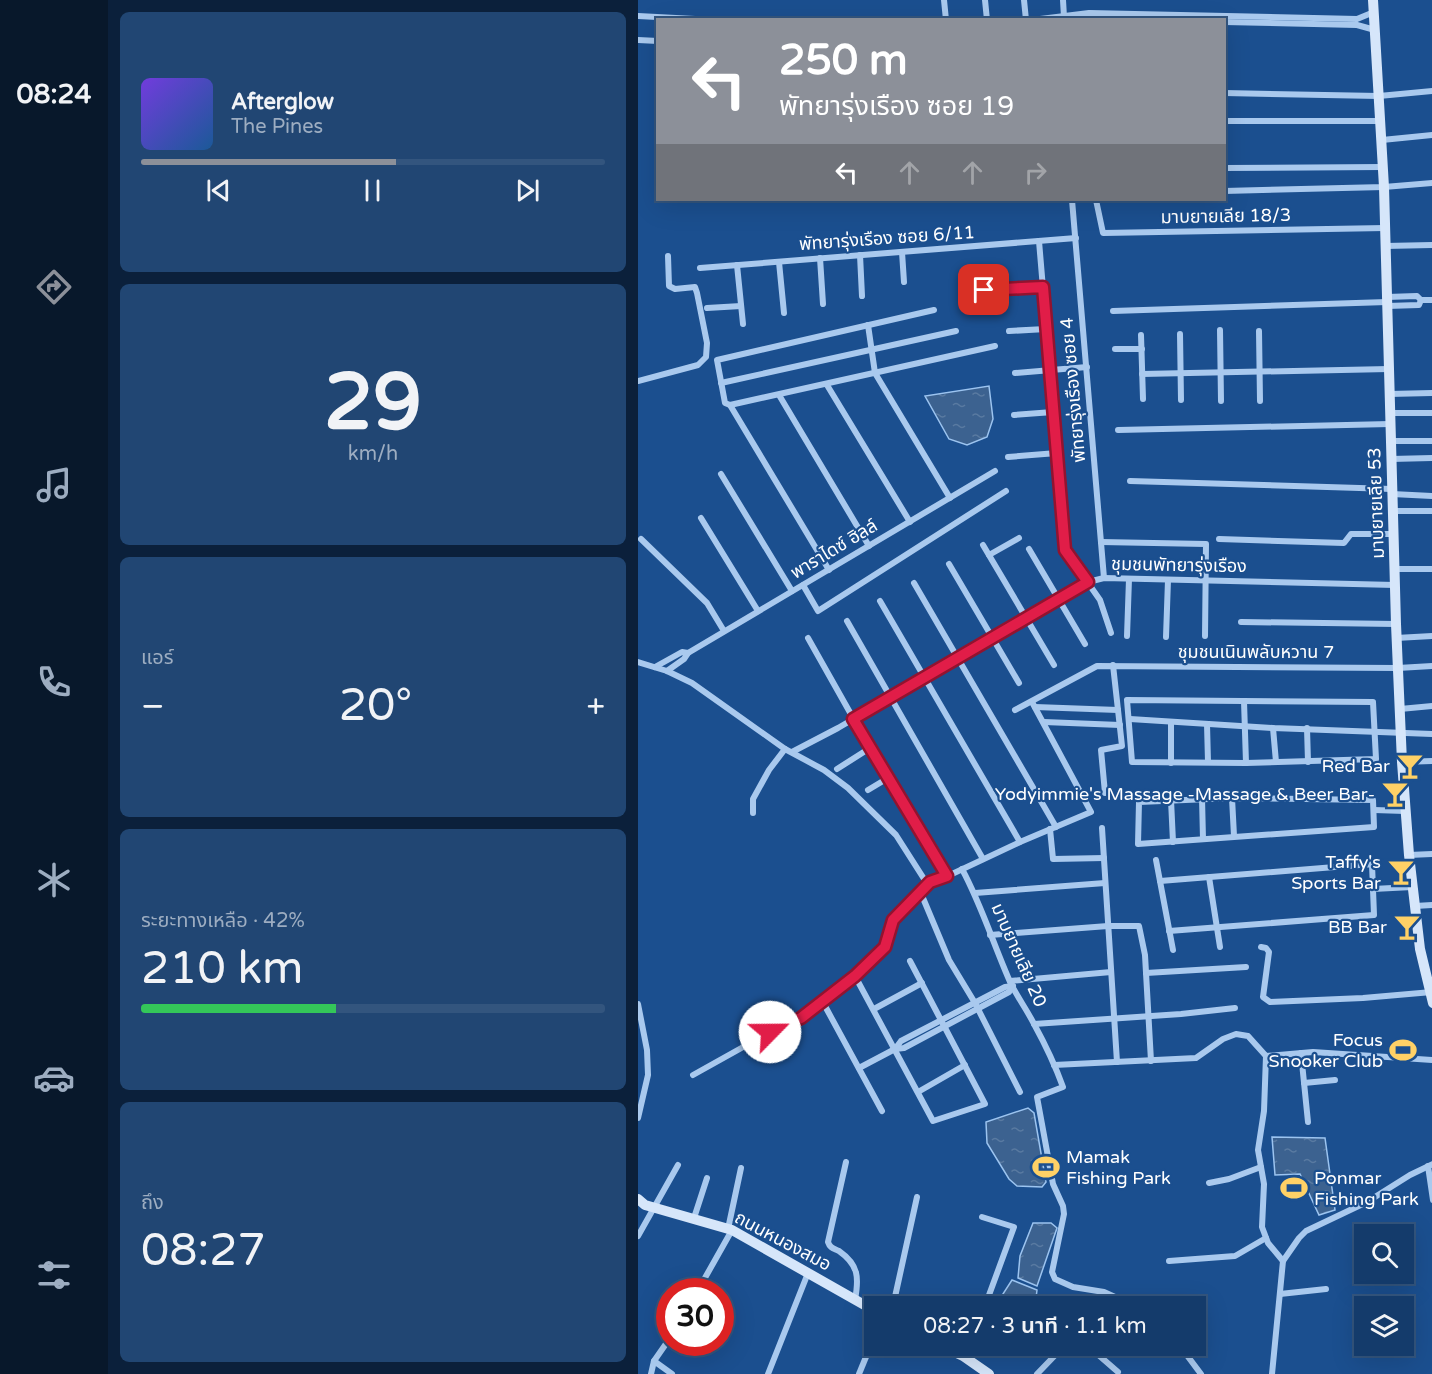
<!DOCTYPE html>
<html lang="th">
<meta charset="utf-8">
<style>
body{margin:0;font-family:"Varela Round","Noto Sans Thai",sans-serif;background:#214673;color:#f1f3f6;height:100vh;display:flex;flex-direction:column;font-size:22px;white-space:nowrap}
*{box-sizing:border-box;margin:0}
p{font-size:20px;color:#9dadc1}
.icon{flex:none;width:33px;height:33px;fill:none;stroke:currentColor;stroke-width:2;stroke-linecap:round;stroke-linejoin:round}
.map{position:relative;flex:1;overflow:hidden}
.side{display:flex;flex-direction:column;gap:12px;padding:12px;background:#0b203b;width:530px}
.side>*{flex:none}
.banner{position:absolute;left:18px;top:18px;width:570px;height:183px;border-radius:0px;box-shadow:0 6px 24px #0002,0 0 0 2px #33557e;background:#8c9099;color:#fff;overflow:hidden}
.controls{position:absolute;left:716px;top:1224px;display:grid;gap:12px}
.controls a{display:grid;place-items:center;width:60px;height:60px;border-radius:0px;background:#143b6b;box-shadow:0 6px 24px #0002,0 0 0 2px #33557e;font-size:30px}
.speed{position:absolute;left:18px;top:1278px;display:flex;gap:12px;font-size:30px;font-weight:700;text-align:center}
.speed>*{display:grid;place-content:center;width:78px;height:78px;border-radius:50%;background:#143b6b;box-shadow:0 6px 24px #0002,0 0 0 2px #33557e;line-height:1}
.speed .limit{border:9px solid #d22;background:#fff;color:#111}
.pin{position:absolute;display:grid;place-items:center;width:51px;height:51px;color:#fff;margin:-26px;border-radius:12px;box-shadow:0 3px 9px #0006}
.me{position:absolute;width:66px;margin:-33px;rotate:67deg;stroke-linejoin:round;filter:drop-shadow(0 0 4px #0008)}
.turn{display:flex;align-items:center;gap:21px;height:126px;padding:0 24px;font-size:27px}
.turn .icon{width:78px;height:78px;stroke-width:2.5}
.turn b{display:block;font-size:42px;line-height:51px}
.lanes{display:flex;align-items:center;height:57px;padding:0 24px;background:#0003;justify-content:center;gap:30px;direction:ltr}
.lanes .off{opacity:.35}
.big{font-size:45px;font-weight:600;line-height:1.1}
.side .widget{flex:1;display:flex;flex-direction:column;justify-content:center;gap:9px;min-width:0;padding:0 21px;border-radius:9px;background:#214673}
.side .dial{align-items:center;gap:0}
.dial b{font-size:78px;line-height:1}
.song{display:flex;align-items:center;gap:18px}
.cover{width:72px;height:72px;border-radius:9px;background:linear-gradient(135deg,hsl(260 70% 55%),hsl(210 70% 35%))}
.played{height:6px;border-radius:3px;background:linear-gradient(90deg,#8c9099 55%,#33557e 55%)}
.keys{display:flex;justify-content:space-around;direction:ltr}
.heat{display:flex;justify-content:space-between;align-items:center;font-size:33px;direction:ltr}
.charge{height:9px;border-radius:4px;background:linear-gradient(90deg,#34c759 42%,#33557e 0)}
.trip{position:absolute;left:226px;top:1296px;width:342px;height:60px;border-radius:0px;background:#143b6b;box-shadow:0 6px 24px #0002,0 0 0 2px #33557e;font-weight:600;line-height:60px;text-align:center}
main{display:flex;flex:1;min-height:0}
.dock{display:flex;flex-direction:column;width:108px;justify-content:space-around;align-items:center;background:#08182b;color:#9dadc1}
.dock .icon{width:42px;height:42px}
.dock .active{color:#8c9099}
.dock b{font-size:27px;color:#f1f3f6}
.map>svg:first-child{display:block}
</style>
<main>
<nav class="dock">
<b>08:24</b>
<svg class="icon active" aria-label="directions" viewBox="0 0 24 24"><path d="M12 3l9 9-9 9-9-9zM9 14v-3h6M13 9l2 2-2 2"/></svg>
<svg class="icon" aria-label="music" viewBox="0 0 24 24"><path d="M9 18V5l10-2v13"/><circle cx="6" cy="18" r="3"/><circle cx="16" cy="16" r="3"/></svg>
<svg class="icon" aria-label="phone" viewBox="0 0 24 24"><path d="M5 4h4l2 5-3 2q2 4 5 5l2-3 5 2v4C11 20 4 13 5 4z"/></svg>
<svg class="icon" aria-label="climate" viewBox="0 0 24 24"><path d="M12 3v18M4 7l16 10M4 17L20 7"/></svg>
<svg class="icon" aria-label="car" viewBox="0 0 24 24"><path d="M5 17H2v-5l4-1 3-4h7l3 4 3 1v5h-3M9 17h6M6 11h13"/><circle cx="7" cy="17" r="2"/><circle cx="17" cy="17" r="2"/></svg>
<svg class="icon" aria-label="filters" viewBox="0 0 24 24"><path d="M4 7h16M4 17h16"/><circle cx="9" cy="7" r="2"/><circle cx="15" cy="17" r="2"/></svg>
</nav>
<section class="side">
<div class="widget">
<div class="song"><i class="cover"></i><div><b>Afterglow</b><p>The Pines</p></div></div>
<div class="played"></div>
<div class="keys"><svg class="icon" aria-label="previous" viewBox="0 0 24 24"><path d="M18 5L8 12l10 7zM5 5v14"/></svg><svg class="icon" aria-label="pause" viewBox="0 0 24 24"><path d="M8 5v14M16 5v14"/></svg><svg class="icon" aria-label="next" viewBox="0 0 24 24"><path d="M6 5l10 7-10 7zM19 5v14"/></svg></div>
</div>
<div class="widget dial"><b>29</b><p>km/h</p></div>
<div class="widget"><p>แอร์</p>
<div class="heat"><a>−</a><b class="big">20°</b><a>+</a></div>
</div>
<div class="widget"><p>ระยะทางเหลือ · 42%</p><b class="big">210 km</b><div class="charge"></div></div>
<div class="widget"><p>ถึง</p><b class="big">08:27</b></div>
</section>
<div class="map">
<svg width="795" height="1374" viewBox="0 0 795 1374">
<defs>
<pattern id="water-ripples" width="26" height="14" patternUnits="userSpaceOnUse" patternTransform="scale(1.5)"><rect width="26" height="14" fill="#3c6290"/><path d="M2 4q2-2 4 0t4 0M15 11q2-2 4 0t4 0" fill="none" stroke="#597aa1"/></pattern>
</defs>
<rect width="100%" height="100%" fill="#1b4f8f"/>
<!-- water -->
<g fill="url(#water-ripples)" stroke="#9cc4f0" stroke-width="1.5">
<path d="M351 386 355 419 349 437 329 445 311 439 287 396Z"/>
<path d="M390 1108 396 1113 408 1182 404 1187 379 1186 371 1179 349 1143 348 1122Z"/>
<path d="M634 1137 687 1138 697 1210 681 1215 662 1174 637 1175Z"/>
<path d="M395 1223H413L419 1228 399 1286 380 1278 382 1256Z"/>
<path d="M374 1280 399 1290 397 1306H363L361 1300Z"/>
</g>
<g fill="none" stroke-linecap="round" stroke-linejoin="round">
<!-- street -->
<g stroke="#a9c9ee" stroke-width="6">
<path d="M306 0 308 20"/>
<path d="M347 0 349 20"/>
<path d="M386 0 388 20"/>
<path d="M425 0 426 17"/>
<path d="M0 16 76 20"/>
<path d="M438 17 485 20"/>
<path d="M394 20 451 13 719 19 736 12"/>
<path d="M586 22 719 25 737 30"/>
<path d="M0 40 20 41"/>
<path d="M586 93 741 96 795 91"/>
<path d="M586 121H742"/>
<path d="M744 140 795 135"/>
<path d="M586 168 745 167"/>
<path d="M586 191 746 187 795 183"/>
<path d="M264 200H267"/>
<path d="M434 200 466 578"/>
<path d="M458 200 465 233 747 228"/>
<path d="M401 241 427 550 462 600 473 633"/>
<path d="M747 246 795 245"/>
<path d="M264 252 266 282"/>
<path d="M222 255 224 296"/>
<path d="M182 258 185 304"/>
<path d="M141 262 146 313"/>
<path d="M99 265 105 324"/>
<path d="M62 268 438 238"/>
<path d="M327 292 405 287"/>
<path d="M749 297 779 296 783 300H795"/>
<path d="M749 306 781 305 783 300"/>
<path d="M69 308 103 306"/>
<path d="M475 311 749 302"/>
<path d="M230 325 237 373 312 498"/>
<path d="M582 330 583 401"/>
<path d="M371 331 408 329"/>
<path d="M621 331 622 401"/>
<path d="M542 334 543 400"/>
<path d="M503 335 505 399"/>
<path d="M477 349H504"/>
<path d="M377 373 449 367"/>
<path d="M504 374 751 369"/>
<path d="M0 381 60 365 68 357 69 343 59 293 57 287 37 289 31 286 30 256"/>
<path d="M83 383 318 331"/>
<path d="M189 385 272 522"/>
<path d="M751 394 795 393"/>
<path d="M141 395 231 546"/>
<path d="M92 405 357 346"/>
<path d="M752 413H795"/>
<path d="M376 415 415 412"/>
<path d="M480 430 752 424"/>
<path d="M753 441H795"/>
<path d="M370 457 419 453"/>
<path d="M753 459 795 458"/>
<path d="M83 474 154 591"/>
<path d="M492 481 754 489"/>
<path d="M754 494 795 496"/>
<path d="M755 511H795"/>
<path d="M63 518 120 611"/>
<path d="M3 539 69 603 86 631"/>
<path d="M581 539 706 543 713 534H755"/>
<path d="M463 542 568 544 567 636"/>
<path d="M345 545 416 665"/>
<path d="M391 549 447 644"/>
<path d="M351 555 381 538"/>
<path d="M311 564 381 683"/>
<path d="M756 569H795"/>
<path d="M191 570 92 405 87 403 79 360 296 310"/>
<path d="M276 583 418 827"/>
<path d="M165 585 180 611 368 491"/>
<path d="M242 601 382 842"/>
<path d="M209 621 345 859"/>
<path d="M603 622 758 624"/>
<path d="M489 636 491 579"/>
<path d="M528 637 530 580"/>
<path d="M170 638 232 748 309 876"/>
<path d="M758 638 795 636"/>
<path d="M50 653 357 471"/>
<path d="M0 662 29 671 54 683 147 749 186 770 210 788 258 835 288 882H297L382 842 453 812 394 702"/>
<path d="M17 667 44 652 50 653 46 659 29 671"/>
<path d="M489 700 735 702 738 759 608 763 494 762Z"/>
<path d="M606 701 608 763"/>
<path d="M397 707 480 710"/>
<path d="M762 709 795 706"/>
<path d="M377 710 459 666 760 668 795 666"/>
<path d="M492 719 635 728 795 734"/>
<path d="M406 722 482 725"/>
<path d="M533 723V763"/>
<path d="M569 724 570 762"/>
<path d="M635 728 638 762"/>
<path d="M669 728 670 762"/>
<path d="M154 752 200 728 450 582 466 578 757 585"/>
<path d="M764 762 795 761"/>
<path d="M199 769 232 748"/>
<path d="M230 790 250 778"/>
<path d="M467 793 463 750 484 746 475 665"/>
<path d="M564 798 565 839"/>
<path d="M594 798 735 800 736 827 500 844 501 802Z"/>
<path d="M594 798 596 836"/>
<path d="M533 800 535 842"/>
<path d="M736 810 767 811"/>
<path d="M115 813V799L131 770 147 749"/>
<path d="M464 828 479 1062"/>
<path d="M412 829 415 859 466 858"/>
<path d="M771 855 795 854"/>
<path d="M518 860 535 950"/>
<path d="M324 869C344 906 356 946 373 984 380 998 389 1010 396 1024 407 1044 417 1065 425 1087L399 1097 415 1184 425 1206 426 1214 414 1272 417 1279 435 1287 466 1292 497 1306"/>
<path d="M571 877 582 947"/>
<path d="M522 881 734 864 736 915 531 931"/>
<path d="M735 889 774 887"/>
<path d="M337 893 467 883"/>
<path d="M285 898 311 960 337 1003 382 1092"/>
<path d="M777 906 795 905"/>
<path d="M352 935 470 926H501L507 955 513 1061"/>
<path d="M623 947 628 948 631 952 625 997 632 1002 725 998 794 992"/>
<path d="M508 973 608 967"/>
<path d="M217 976 295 1121 347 1104 272 961"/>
<path d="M372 981 473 972"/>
<path d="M0 1004 9 1050 10 1075 0 1118"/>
<path d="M187 1006 244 1111"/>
<path d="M236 1009 284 983"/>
<path d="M396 1024 543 1014 597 1008"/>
<path d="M257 1049 266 1048 371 992 375 986"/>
<path d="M663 1053 670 1122"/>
<path d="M628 1056 626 1111 620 1150 626 1184 624 1227 630 1243 645 1261"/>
<path d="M416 1065 558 1058 585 1039 598 1034 610 1036 628 1056 675 1052 795 1060"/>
<path d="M221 1068 257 1049 263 1041 367 987 375 986"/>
<path d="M55 1075 132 1032 163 1019 217 976 247 947 255 920 292 882"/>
<path d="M666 1083 697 1080"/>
<path d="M280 1092 327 1065"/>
<path d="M208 1162 190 1242C192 1248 195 1248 201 1251 221 1265 221 1278 217 1300"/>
<path d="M790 1166 795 1200"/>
<path d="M571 1183 591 1179 623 1167"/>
<path d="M344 1217 376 1227 347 1306"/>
<path d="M56 1218 69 1178"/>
<path d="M90 1229 103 1168"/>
<path d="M0 1236 40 1165"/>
<path d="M531 1261 597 1256 628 1238"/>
<path d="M59 1292 94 1230"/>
<path d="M642 1294 688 1289"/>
<path d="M255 1306 279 1197"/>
<path d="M66 1342 73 1347"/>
<path d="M453 1346 457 1352 480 1372"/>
<path d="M542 1346 563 1374"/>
<path d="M325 1356 329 1346"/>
<path d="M16 1361 34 1374"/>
<path d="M13 1374 16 1361 32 1338"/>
<path d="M130 1374 170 1273"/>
<path d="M221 1374 237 1335"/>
<path d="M399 1374 426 1346"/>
<path d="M634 1374 645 1261 661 1238 668 1231 729 1202 772 1175 795 1164"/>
</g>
<!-- secondary -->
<g stroke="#d6e6fa" stroke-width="10">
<path d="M735 0 746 187 758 624 764 762 771 855 782 949 795 1003"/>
<path d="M0 1199 7 1205 94 1230 237 1311"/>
<path d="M304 1346 325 1356 351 1374"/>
</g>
</g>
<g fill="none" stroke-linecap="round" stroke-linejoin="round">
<defs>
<path id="route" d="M132 1032 163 1018 217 976 247 947 255 920 292 882 309 876 215 719 450 582 427 550 405 287 346 290"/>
</defs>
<!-- route casing -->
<use href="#route" stroke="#92132f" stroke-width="15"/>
<!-- route -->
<use href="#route" stroke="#e11d48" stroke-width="10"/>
</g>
<!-- icons -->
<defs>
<symbol id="bar-bare" viewBox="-9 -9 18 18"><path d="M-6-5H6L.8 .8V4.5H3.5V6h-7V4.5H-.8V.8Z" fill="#ffd166" stroke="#1b4f8f" stroke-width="2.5" paint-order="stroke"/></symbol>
<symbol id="stadium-bare" viewBox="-9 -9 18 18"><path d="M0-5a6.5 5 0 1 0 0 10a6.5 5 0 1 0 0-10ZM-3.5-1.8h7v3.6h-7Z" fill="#ffd166" stroke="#1b4f8f" stroke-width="2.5" paint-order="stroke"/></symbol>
</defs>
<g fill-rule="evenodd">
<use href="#bar-bare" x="753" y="747" width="38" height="38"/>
<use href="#bar-bare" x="738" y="775" width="38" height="38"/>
<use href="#bar-bare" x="744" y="853" width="38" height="38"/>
<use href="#bar-bare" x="750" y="908" width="38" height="38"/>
<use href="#stadium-bare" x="746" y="1031" width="38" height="38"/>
<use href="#stadium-bare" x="389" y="1148" width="38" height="38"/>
<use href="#stadium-bare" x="637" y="1169" width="38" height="38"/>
</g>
<g text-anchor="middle" stroke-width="4.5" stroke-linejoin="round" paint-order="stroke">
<!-- street labels -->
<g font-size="18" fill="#fff" stroke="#1b4f8f">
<text transform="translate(588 216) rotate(-1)" y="6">มาบยายเลีย 18/3</text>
<text transform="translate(249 238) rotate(-4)" y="6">พัทยารุ่งเรือง ซอย 6/11</text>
<text transform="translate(435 390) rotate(-95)" y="6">พัทยารุ่งเรือง ซอย 4</text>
<text transform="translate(738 503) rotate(-92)" y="6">มาบยายเลีย 53</text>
<text transform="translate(196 549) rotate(-31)" y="6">พาราไดซ์ ฮิลล์</text>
<text transform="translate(541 565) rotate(1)" y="6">ชุมชนพัทยารุ่งเรือง</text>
<text x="618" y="658">ชุมชนเนินพลับหวาน 7</text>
<text transform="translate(381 955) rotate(66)" y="6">มาบยายเลีย 20</text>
<text transform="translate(145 1241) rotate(28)" y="6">ถนนหนองสมอ</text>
</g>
<!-- poi labels -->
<g font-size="18" fill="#fff" stroke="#1b4f8f" text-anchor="end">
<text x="752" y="772">Red Bar</text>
<text x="737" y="800">Yodyimmie's Massage -Massage &amp; Beer Bar-</text>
<text x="743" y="868">Taffy's<tspan x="743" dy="21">Sports Bar</tspan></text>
<text x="749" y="933">BB Bar</text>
<text x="745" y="1046">Focus<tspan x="745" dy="21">Snooker Club</tspan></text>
<text x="428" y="1163" text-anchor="start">Mamak<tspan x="428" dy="21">Fishing Park</tspan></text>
<text x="676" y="1184" text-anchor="start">Ponmar<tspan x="676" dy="21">Fishing Park</tspan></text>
</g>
</g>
</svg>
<div class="controls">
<a><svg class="icon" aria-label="search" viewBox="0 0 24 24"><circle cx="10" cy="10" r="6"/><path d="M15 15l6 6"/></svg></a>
<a><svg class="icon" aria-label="layers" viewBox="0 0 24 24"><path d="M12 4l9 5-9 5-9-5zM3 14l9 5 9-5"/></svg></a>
</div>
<div class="speed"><div class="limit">30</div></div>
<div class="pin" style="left:346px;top:290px;background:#d93025"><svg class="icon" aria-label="arrive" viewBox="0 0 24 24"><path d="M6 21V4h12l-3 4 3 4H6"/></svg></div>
<svg class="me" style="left:132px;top:1032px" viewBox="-20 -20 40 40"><circle r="19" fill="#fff"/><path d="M0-13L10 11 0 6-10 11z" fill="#e11d48"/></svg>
<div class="trip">08:27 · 3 นาที · 1.1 km</div>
<div class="banner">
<div class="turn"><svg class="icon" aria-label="left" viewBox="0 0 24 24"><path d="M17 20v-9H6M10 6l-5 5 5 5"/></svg><div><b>250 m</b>พัทยารุ่งเรือง ซอย 19</div></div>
<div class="lanes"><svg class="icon" aria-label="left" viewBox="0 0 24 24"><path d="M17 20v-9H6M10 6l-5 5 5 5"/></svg><svg class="icon off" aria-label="ahead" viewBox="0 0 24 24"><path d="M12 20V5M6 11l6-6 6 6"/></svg><svg class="icon off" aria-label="ahead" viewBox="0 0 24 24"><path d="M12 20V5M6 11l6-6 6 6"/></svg><svg class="icon off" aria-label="right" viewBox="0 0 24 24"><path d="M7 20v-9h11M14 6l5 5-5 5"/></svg></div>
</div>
</div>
</main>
